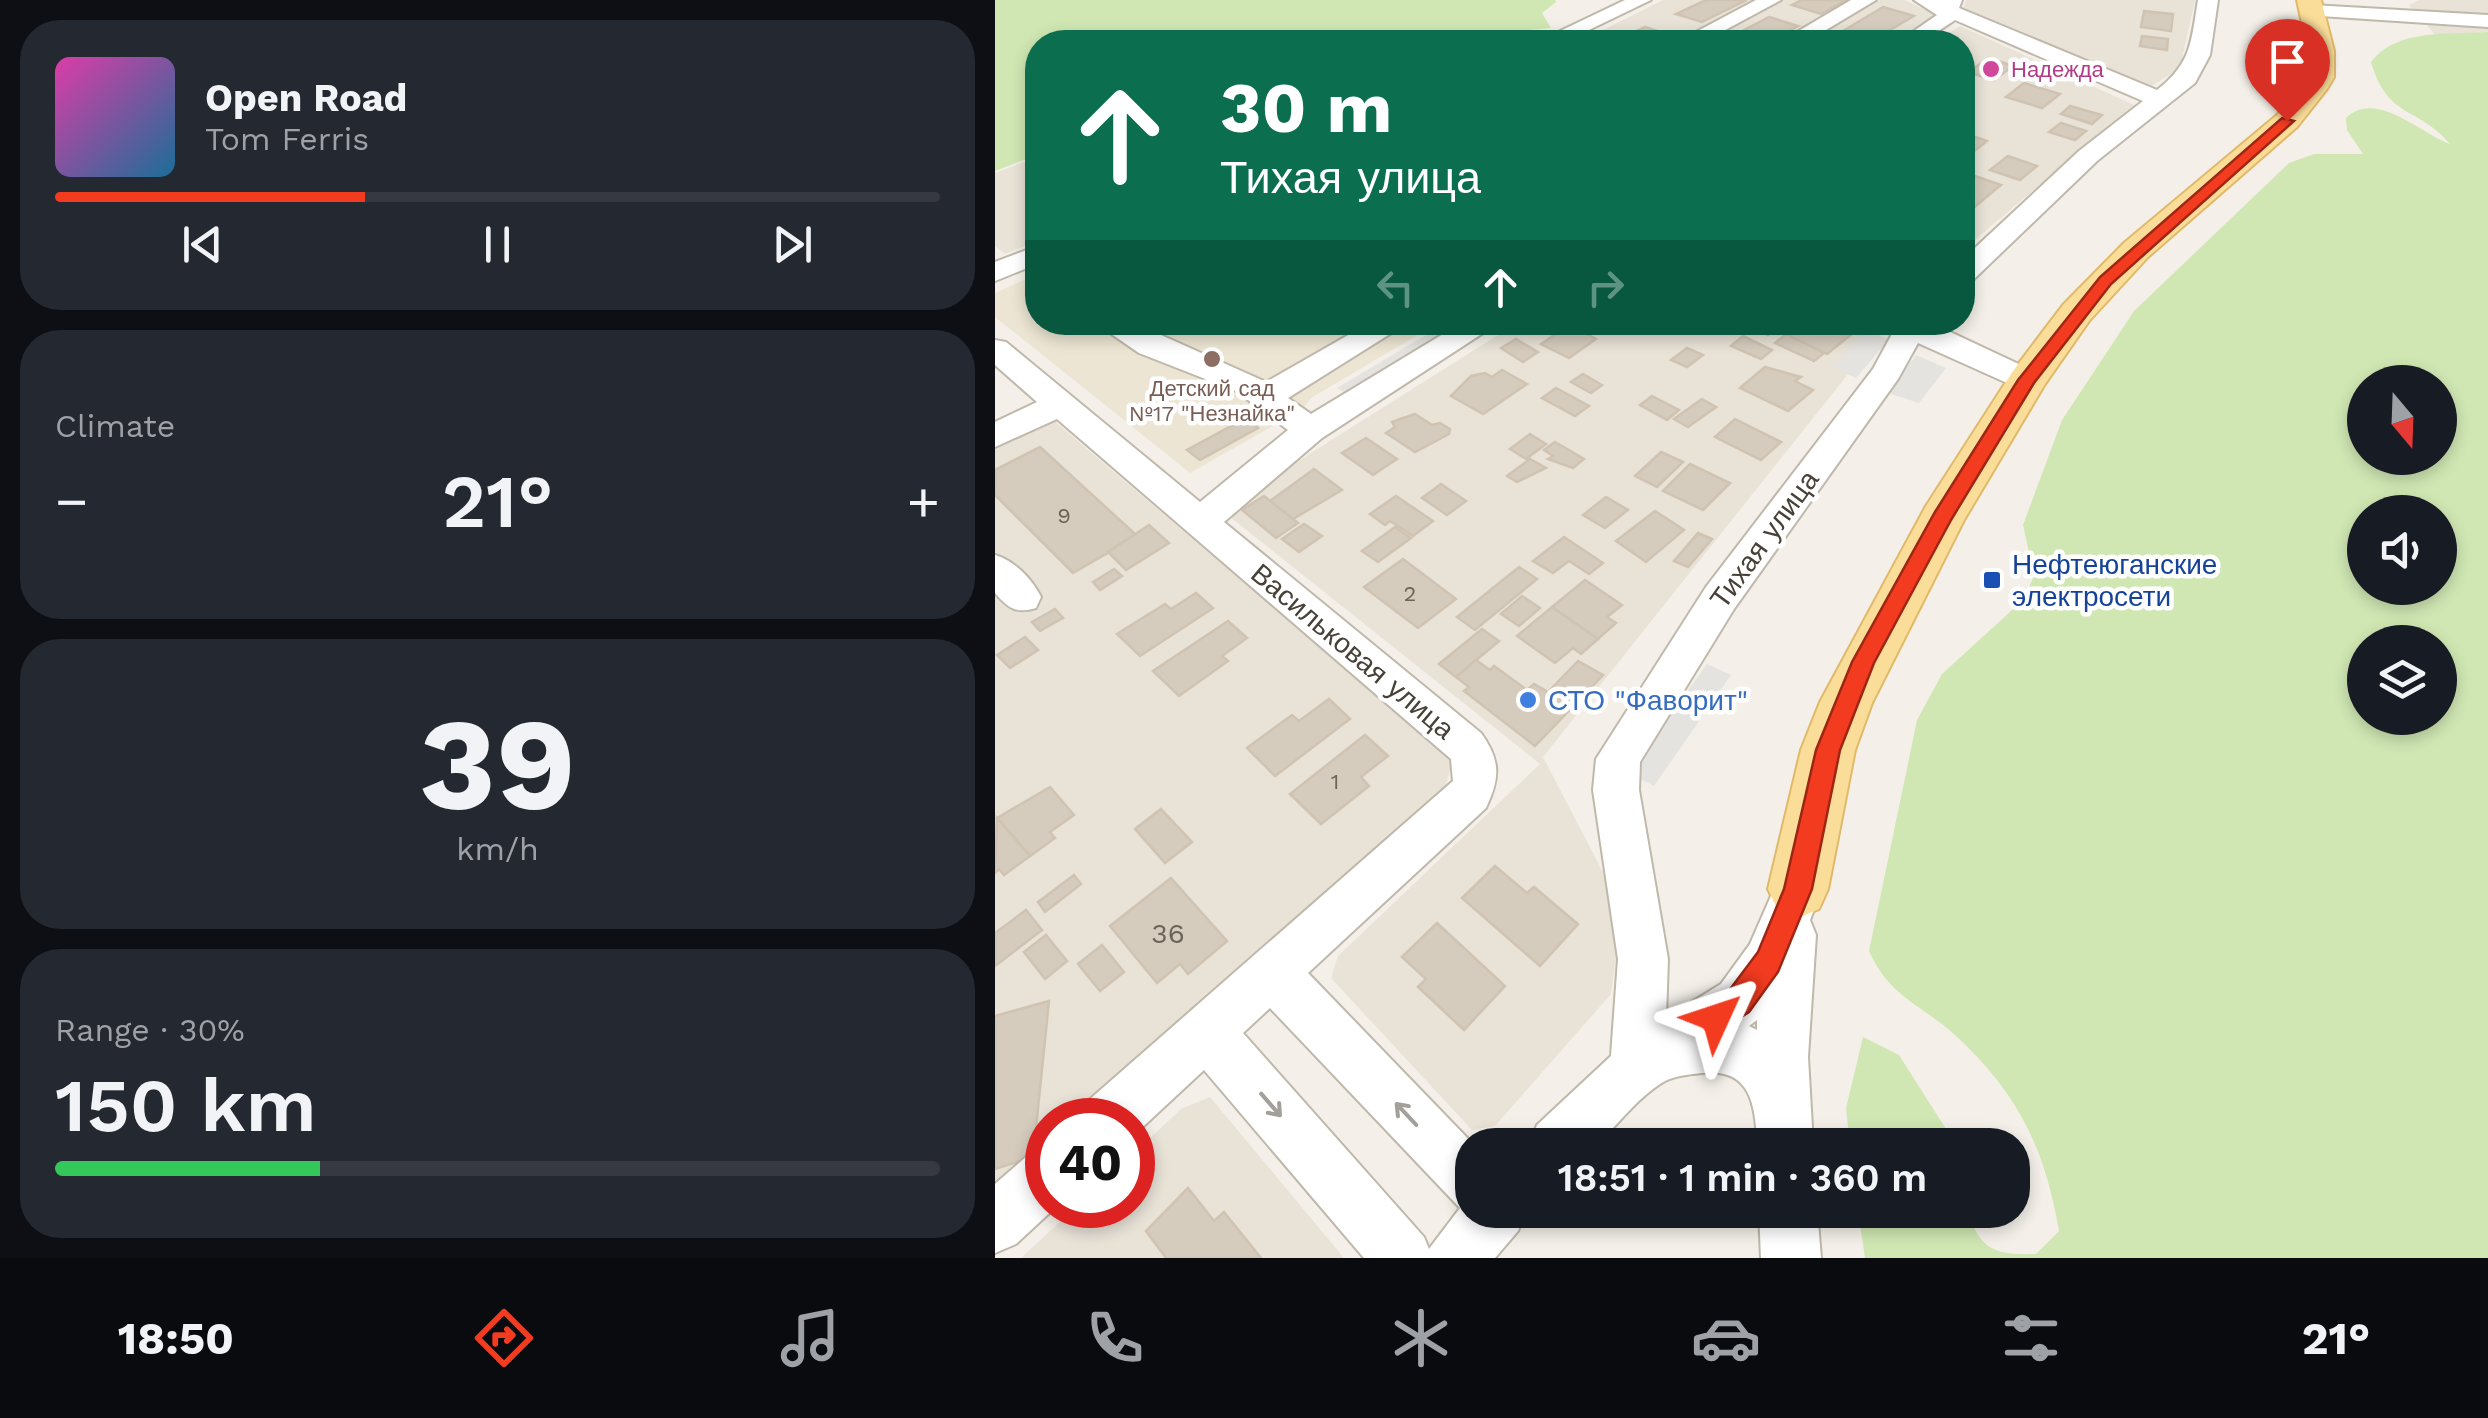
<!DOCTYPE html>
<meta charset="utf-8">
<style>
body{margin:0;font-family:"Work Sans",sans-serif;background:#242831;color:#f1f3f6;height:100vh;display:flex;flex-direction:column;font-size:38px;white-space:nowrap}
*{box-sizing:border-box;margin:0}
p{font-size:32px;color:#9ea1a6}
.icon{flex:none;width:55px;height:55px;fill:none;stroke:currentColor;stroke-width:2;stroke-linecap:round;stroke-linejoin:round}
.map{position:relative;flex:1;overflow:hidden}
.drawer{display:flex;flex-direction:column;gap:20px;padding:20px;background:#0d0f14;width:995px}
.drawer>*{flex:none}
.hud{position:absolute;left:30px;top:30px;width:950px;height:305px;border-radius:40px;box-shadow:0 5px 15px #0003;background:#0b6e4f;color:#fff;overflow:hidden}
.needle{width:65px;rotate:161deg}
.tools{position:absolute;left:1352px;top:365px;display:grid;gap:20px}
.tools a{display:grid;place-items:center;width:110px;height:110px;border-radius:50%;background:#171b24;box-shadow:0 5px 15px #0003;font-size:50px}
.speed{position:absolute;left:30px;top:1098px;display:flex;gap:20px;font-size:50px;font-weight:700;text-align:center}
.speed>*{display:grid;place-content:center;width:130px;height:130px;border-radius:50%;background:#171b24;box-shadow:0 5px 15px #0003;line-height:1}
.speed .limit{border:15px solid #d22;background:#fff;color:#111}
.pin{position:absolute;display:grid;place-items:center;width:85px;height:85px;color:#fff;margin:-102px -42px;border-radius:50% 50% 50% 0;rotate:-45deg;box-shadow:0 0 10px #0007}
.pin .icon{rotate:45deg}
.me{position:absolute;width:110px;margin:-55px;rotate:48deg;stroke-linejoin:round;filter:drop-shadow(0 0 8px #0008)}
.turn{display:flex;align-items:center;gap:35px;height:210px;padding:0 30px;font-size:45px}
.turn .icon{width:130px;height:130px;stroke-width:2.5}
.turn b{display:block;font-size:70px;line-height:85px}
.lanes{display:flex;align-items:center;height:95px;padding:0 30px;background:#0003;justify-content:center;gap:50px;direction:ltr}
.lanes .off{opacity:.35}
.big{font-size:75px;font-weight:600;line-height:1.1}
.drawer .tile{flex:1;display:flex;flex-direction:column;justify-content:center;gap:15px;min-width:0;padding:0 35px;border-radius:40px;background:#242831}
.drawer .dial{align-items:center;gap:0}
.dial b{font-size:130px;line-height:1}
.song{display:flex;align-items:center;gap:30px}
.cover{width:120px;height:120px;border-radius:15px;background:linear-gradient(135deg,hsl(320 70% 55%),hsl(200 70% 35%))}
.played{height:10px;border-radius:5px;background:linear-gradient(90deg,#f33b20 35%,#363941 35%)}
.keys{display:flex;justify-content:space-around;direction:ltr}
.heat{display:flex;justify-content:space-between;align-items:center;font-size:55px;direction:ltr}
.charge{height:15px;border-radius:8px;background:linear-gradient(90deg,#34c759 30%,#363941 0)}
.trip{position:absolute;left:460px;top:1128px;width:575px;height:100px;border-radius:40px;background:#171b24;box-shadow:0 5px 15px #0003;font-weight:600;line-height:100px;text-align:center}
.dock{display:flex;height:160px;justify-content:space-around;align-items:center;background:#090b0e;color:#9ea1a6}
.dock .icon{width:70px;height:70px}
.dock .current{color:#f33b20}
.dock b{font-size:45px;color:#f1f3f6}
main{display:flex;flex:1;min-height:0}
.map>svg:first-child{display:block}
</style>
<main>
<section class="drawer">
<div class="tile">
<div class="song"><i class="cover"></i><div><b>Open Road</b><p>Tom Ferris</p></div></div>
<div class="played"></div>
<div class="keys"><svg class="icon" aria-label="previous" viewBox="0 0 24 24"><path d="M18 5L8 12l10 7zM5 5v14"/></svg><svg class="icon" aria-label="pause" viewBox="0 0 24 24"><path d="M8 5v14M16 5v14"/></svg><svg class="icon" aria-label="next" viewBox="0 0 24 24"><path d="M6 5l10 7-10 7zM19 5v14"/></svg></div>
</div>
<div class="tile"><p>Climate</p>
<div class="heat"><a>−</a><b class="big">21°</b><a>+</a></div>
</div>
<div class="tile dial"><b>39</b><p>km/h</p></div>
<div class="tile"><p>Range · 30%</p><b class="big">150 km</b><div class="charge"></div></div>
</section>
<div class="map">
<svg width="1493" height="1258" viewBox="0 0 1493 1258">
<rect width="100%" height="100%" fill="#f4f0e9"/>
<!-- residential -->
<g fill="#e8e2d7">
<path d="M668 0H910L941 15 896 42H584Z"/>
<path d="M971 0H1200L1185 68 1157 86 967 11Z"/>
<path d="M1424 0H1493V32L1442 37 1414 5Z"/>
<path d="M965 26 1139 105 968 250V42H939Z"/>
<path d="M42 157V241L10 254 0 246V173Z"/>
<path d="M861 322 885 334 548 757 627 909 616 994 500 1126 477 1130 336 978 343 956 545 764 234 516 273 480 522 323Z"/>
<path d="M57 419 457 761 449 793 83 1120H52V1147L0 1193V448Z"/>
<path d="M215 1097 349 1258H26L83 1205H138V1154L186 1109Z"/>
</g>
<!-- education -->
<path fill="#ece5d3" d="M42 274V322L443 323 316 398 308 409 195 473 0 317V293Z"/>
<!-- green -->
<g fill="#d0e7b3" fill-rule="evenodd">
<path d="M0 0H560L561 2 547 13 556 28 511 32 497 42H42V155L0 171Z"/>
<path d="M1493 32V1258H870L863 1210H973C984 1251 1001 1255 1041 1254L1064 1231C1050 1149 1023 1093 961 1036 925 1003 896 999 874 951L922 720 947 674 1028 600 1039 576 1028 525 1067 420 1139 311 1294 163 1319 154H1368L1352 130 1351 118C1380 89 1424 132 1455 144 1422 105 1393 120 1376 62 1402 28 1453 35 1493 32ZM1445 382V458H1370V382ZM1445 512V588H1370V512ZM1445 642V718H1370V642Z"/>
<path d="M868 1037 904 1055 951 1129 955 1145H855L851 1108Z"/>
</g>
<!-- parking -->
<g fill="#e5e3e0">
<path d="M451 323H471L352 394 342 388Z"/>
<path d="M872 330 894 340 861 378 837 367Z"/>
<path d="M921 355 951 368 924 403 893 393Z"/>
<path d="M712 664 736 675 659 786 634 773Z"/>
</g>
<!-- building -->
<g fill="#d5ccbe" stroke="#d0c3b2" stroke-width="2.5">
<path d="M711 0H752L707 22 681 14Z"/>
<path d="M807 0H851L826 14 797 5Z"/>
<path d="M888 7 919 16 875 42 843 34Z"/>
<path d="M1149 11 1178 14 1176 31 1146 27Z"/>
<path d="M774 17 803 26 773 42H726Z"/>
<path d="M650 27 677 36 664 42H618Z"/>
<path d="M1147 36 1173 39 1172 50 1145 46Z"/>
<path d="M994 58 1018 66 999 80 973 72Z"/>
<path d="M1029 83 1065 94 1047 108 1011 97Z"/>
<path d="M1075 106 1107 115 1097 124 1066 114Z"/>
<path d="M1066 123 1091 131 1080 140 1054 132Z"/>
<path d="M968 133 992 141 968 160Z"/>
<path d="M1013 156 1042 166 1025 180 995 170Z"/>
<path d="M971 173 1006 185 977 209 968 205Z"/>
<path d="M746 322H789V323L773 335Z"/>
<path d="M793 322H835L858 333 832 354 782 330Z"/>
<path d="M574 325 601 339 574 358 546 344Z"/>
<path d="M791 334 829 353 819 361 780 343Z"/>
<path d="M748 336 777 350 766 359 736 346Z"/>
<path d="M521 339 543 352 528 362 506 348Z"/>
<path d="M692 348 708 355 692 367 676 360Z"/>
<path d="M770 367 806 377 800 381 818 390 793 411 745 388Z"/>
<path d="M507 370 532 384 488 414 456 396 476 376 490 373 497 377Z"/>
<path d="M588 374 607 385 596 393 576 382Z"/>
<path d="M561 388 594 406 580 416 547 398Z"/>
<path d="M657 396 684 410 672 420 645 405Z"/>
<path d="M707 399 721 407 693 427 679 419Z"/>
<path d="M420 414 437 425 445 423 455 429 454 434 420 452 391 433 400 427 397 422Z"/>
<path d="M251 418 263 428 205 460 192 450Z"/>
<path d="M740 419 786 442 766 460 720 437Z"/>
<path d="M535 434 551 444 531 459 515 449Z"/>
<path d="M371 438 402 459 378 475 347 453Z"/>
<path d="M560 442 589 459 578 468 553 459 558 456 549 450Z"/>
<path d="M45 447 140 534 142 536 78 573 0 495V470Z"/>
<path d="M666 452 688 462 662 487 640 476Z"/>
<path d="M535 459 551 468 522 482 512 476Z"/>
<path d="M695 464 735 483 708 510 668 491Z"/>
<path d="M319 469 347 490 298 519 275 501Z"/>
<path d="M446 484 471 501 452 515 427 498Z"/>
<path d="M269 496 303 523 281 538 247 510Z"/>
<path d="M401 496 438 521 418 536 395 521 390 525 375 514Z"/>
<path d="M611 497 633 510 610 528 588 515Z"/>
<path d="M660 511 689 530 651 562 621 541Z"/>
<path d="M309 524 327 536 304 552 287 539Z"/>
<path d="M154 525 174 543 131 570 113 552Z"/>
<path d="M400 527 416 538 383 562 367 551Z"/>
<path d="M703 533 717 539 693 567 679 561Z"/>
<path d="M569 537 608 563 594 574 574 561 558 573 538 561Z"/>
<path d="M408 559 461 599 423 628 369 587Z"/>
<path d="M524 567 542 579 480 630 462 617Z"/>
<path d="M119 569 127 576 105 590 98 582Z"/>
<path d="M590 580 627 605 612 617 621 623 603 639 557 607Z"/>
<path d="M201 593 218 608 145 656 122 634 170 604 176 609Z"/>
<path d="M527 596 545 608 524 626 506 614Z"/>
<path d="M557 607 603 639 586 654 578 648 560 663 522 636Z"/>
<path d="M60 609 68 618 45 631 37 622Z"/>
<path d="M233 621 252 638 227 656 233 661 184 696 158 671Z"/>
<path d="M487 629 504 641 461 677 444 664Z"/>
<path d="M30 637 43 650 15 668 2 655Z"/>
<path d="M481 660 495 670 499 666 532 690 539 684 553 692 583 661 608 675 540 746 469 691 474 687 461 677Z"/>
<path d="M334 699 355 719 280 776 252 748 297 715 304 721Z"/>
<path d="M370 735 393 756 366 777 374 786 326 824 295 794Z"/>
<path d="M55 787 79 815 55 832 60 838 35 856 2 818Z"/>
<path d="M166 809 197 842 170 863 140 829Z"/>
<path d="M2 818 35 856 9 875 4 869 0 873Z"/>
<path d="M500 866 532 893 539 887 583 924 545 966 467 898Z"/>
<path d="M79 875 86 884 50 912 43 902Z"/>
<path d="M176 878 232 941 193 974 185 964 162 983 115 926Z"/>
<path d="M31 910 47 930 0 966V933Z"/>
<path d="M442 923 510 986 469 1030 423 987 431 979 407 957Z"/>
<path d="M51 935 72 961 50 979 29 952Z"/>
<path d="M107 945 129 972 105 991 83 964Z"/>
<path d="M54 1001 38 1157 0 1169V1016Z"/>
<path d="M193 1188 219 1221 229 1212 266 1258H171L151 1231Z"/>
</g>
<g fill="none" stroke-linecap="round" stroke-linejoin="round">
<defs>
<g id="minor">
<path d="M630 0H656L569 42H542Z"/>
<path d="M761 0H786L708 42H682Z"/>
<path d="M856 0H881L811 42H785Z"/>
<path d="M919 0H967L964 8 1162 90C1197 63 1196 41 1203 0H1223L1215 55 1200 83 1102 161 978 280 968 283V259L1084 151 1148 101 960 20 927 42H903L942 15Z"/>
<path d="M1317 5 1493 15V27L1310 15V7Z"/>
<path d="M42 246V264L0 281V262Z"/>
<path d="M99 322H137L271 382 376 322H414L293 398 316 414 468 322H505L327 438 229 522 486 733C506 761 505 778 491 808L313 973 479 1145 478 1210H531L523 1231 500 1258H369L209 1070 138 1136V1120H86L94 1100 458 781 456 759 62 419 0 447V422L42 402 0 365V340L11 342 205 502 293 430 241 391 144 353ZM275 1008 465 1208 434 1249 429 1237 248 1033Z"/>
<path d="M886 322H934L1043 373 1048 380 1043 387H1021L923 343 903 379 739 609 645 762 644 790 673 959 671 1018 726 984 755 944 786 873 803 866 820 873 827 889 815 920 821 935 813 1057 818 1145H762C761 1106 756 1067 707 1073 696 1074 680 1076 670 1081 645 1095 623 1124 602 1145H534L542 1125 616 1056 623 959 598 790 601 759 711 587 878 369 898 332ZM762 1020V1030L754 1026Z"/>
<path d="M0 555C20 561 37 579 46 597L41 608C21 614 13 608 0 593Z"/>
<path d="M52 1147V1205H63L21 1244 0 1253V1184L32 1156Z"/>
<path d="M764 1210H822L826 1258H766Z"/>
</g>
<path id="major" d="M1302 0H1326L1339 51V77L1332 89 1302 127 1153 257 1094 321 1050 384 969 520 877 703 860 750 833 889 824 909 803 918 782 909 773 889 806 750 825 702 931 506 1018 371 1068 305 1129 243 1282 115 1306 85 1313 51Z"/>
</defs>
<!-- minor casing -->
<use href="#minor" stroke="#bfb8ab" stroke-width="4"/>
<!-- major casing -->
<use href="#major" stroke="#e0ba6a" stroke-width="4"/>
<!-- minor -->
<use href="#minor" fill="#fff" fill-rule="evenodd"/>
<!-- major -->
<use href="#major" fill="#fbdd9a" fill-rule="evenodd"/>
</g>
<!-- one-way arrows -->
<defs><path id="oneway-shaft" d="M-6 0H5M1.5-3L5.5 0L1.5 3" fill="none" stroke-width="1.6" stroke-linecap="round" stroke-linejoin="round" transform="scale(2.5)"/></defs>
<g stroke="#a3a09b">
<use href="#oneway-shaft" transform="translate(276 1105) rotate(49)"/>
<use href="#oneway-shaft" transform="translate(411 1114) rotate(-133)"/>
</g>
<!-- route -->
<path fill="#f33b20" stroke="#9e2615" stroke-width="2.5" d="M1287 118 1299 121 1116 284 1039 383 956 520 879 663 845 750 817 889 783 972 754 1012 721 1033 710 1028 706 1018 710 1007 733 992 763 952 789 889 821 750 857 662 940 512 1023 380 1105 277Z"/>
<!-- markers -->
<circle fill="#d1479c" stroke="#fff" stroke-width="4" cx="996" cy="69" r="10"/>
<circle fill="#8d6e63" stroke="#fff" stroke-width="4" cx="217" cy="359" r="10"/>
<rect fill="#1a4fb4" stroke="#fff" stroke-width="4" x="987" y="570" width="20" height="20" rx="5"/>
<circle fill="#3f7fe0" stroke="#fff" stroke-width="4" cx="533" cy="700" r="10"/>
<g text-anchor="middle" stroke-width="9" stroke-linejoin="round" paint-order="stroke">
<!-- far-hotel labels -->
<g font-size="22" fill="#b23c85" stroke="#fff" text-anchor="start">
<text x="1016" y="77">Надежда</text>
</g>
<!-- far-education labels -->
<g font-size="22" fill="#785e54" stroke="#fff">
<text x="217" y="396">Детский сад<tspan x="217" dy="25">№17 "Незнайка"</tspan></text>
</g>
<!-- number labels -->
<g font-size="22" fill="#6a6459">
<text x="69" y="523">9</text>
<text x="415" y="601">2</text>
<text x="340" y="789">1</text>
</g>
<!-- street labels -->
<g font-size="28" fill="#474137" stroke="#fff">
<text transform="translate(769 539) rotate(-54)" y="10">Тихая улица</text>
<text transform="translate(358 651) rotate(40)" y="10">Васильковая улица</text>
</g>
<!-- transit labels -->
<g font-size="28" fill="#164399" stroke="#fff" text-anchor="start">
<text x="1017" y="574">Нефтеюганские<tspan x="1017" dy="32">электросети</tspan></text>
</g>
<!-- shop labels -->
<g font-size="28" fill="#366cbe" stroke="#fff" text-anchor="start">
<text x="553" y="710">СТО "Фаворит"</text>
</g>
<!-- near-number labels -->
<g font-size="28" fill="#6a6459">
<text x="173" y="943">36</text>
</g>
</g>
</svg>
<div class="tools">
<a><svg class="needle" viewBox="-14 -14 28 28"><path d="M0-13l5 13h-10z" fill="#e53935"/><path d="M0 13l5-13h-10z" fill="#9ea1a6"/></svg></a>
<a><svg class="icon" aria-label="sound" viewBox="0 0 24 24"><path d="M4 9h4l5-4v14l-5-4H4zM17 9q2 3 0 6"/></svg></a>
<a><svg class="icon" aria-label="layers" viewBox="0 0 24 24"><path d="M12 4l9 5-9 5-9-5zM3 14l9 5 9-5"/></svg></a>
</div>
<div class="speed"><div class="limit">40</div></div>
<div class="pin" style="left:1292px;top:121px;background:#d93025"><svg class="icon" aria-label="arrive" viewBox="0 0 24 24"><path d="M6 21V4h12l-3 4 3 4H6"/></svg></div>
<svg class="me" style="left:721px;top:1018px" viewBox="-20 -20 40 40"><path d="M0-17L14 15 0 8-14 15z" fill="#f33b20" stroke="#fff" stroke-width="4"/></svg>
<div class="trip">18:51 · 1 min · 360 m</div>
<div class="hud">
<div class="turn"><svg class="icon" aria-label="ahead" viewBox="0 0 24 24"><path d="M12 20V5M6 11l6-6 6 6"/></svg><div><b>30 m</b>Тихая улица</div></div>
<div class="lanes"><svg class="icon off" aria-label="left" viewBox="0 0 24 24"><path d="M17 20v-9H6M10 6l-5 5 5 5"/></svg><svg class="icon" aria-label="ahead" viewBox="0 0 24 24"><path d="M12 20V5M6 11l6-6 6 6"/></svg><svg class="icon off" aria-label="right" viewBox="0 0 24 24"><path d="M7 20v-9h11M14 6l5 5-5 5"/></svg></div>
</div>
</div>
</main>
<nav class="dock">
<b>18:50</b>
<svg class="icon current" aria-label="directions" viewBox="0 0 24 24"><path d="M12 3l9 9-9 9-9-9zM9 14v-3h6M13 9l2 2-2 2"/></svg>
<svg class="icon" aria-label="music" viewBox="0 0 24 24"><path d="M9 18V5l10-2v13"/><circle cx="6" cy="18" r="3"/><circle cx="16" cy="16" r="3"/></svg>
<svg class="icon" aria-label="phone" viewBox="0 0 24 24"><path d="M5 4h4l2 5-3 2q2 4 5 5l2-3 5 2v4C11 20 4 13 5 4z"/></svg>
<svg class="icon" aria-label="climate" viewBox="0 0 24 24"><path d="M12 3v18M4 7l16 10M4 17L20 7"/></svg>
<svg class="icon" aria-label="car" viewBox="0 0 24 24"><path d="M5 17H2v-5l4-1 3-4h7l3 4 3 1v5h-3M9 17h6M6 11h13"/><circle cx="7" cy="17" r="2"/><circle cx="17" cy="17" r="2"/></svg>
<svg class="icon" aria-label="filters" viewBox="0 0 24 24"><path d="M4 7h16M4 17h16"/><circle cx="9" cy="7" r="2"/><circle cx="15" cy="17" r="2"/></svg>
<b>21°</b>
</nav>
